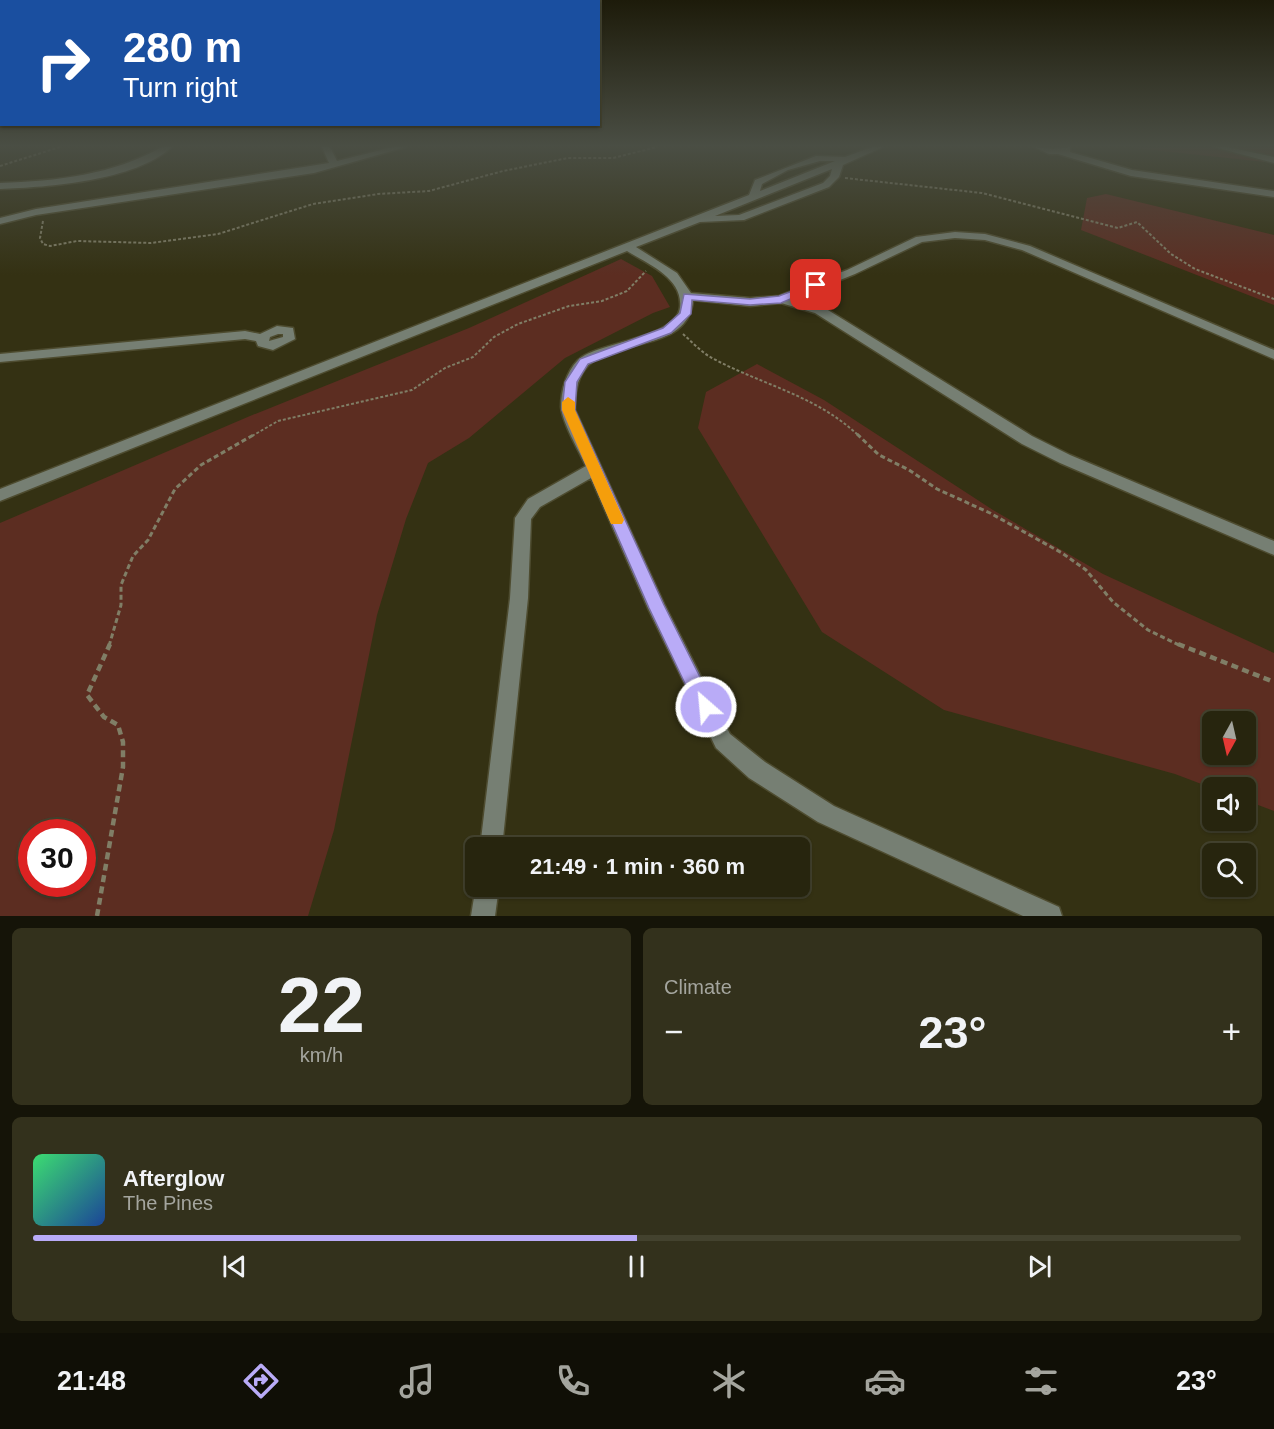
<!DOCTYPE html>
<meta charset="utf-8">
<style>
body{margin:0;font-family:Arial,sans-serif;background:#33311c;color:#f1f3f6;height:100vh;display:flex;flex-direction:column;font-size:22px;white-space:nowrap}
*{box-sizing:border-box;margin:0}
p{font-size:20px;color:#a4a59e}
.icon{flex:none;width:33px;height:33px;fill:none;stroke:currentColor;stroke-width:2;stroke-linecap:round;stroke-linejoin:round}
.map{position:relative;height:916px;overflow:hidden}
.details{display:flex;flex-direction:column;gap:12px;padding:12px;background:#151408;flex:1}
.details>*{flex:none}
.guide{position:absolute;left:0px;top:0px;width:600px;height:126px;box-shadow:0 2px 4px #0004,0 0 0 2px #43422e;background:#1a4fa0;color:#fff;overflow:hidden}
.needle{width:39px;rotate:188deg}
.tools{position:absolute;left:1202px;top:711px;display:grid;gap:12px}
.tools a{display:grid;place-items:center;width:54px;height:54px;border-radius:9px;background:#27250e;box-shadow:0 2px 4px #0004,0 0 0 2px #43422e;font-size:30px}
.speed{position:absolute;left:18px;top:819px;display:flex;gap:12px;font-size:30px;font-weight:700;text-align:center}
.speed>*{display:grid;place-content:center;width:78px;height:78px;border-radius:50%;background:#27250e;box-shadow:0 2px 4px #0004,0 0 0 2px #43422e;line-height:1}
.speed .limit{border:9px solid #d22;background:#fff;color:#111}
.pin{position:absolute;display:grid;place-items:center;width:51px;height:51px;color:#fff;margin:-26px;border-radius:12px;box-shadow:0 3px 9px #0006}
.me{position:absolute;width:66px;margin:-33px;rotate:333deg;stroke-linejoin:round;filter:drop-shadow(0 0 4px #0008)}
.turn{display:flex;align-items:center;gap:21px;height:126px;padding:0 24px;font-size:27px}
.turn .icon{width:78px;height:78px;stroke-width:2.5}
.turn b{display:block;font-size:42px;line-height:51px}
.big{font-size:45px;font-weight:700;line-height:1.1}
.details .card{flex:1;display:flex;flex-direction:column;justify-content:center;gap:9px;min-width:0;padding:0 21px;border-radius:9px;background:#33311c}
.details .dial{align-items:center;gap:0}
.dial b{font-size:78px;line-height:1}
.song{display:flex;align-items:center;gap:18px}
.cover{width:72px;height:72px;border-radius:9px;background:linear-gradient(135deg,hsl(140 70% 55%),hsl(220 70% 35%))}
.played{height:6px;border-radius:3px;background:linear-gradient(90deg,#b9abf7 50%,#43422e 50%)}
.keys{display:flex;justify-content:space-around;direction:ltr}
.heat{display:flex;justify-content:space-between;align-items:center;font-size:33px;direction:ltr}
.details .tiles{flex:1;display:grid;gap:12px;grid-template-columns:1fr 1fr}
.card:last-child{grid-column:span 2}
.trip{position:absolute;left:465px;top:837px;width:345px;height:60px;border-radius:9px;background:#27250e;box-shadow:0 2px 4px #0004,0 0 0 2px #43422e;font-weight:700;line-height:60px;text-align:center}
.tab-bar{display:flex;height:96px;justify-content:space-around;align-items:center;background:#100f06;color:#a4a59e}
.tab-bar .icon{width:42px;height:42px}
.tab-bar .on{color:#b9abf7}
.tab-bar b{font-size:27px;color:#f1f3f6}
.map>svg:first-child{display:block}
</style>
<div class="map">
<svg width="1274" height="916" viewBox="0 0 1274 916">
<rect width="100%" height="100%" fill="#343113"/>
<!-- green -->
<g fill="#5c2d21" fill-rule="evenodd">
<path d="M1131 147H1274V163L1134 148Z"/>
<path d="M1106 194 1274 235V305L1081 230 1087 198Z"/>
<path d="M621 259 652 276 670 307 653 313 565 358 469 438 428 463 406 519 377 615 334 830 308 916H0V523L250 416 469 328ZM32 832H82V884H32Z"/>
<path d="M757 364 824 400 993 510 1103 574 1274 653V811L1245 800V788H1212L1175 774 944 710 822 632 698 428 706 392ZM1212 722H1245V754H1212Z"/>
</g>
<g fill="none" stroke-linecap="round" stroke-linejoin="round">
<defs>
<g id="minor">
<path d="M162 147H172C135 181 49 187 0 189V183C57 181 112 175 162 147Z"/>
<path d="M322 147H330L337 161 393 147H406L314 173 36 215 0 224V218L36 209 329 163Z"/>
<path d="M872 147H883L843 165 839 177 829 187 744 220 700 222 636 247 677 273 691 293 750 298 779 296 847 270 916 237 955 232 985 234 1030 246 1274 350V359L1022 250 985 240 955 238 922 242 855 274 793 299 823 307 1032 436 1070 455 1274 541V555L1060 463 1022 444 815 313 781 303 750 306 693 300C688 355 610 336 585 369 576 381 575 396 575 410L664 604 730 734 765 762 834 806 1059 907 1062 916H1023L818 822 749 778 716 748 648 608 591 478 540 507 531 519 528 598 502 848H480L510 598 515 518 528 499 586 466C579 451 562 422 561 407 561 391 566 372 578 360 599 341 677 339 680 307 683 278 648 264 627 251L0 501V489L749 195 755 180 816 156 845 157ZM820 161H835L760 191 762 184 788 170ZM832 169 830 176 823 183 739 215 715 216Z"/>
<path d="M1034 147 1053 149 1070 147V152L1132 170 1274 191V197L1131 176 1058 154H1049Z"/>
<path d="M1214 147H1227L1274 157V163Z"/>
<path d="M277 326 293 328 295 339 273 350 258 346 256 341 245 339 0 362V354L245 331 260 334ZM278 334H283V337L269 341 270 337Z"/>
<path d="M476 885 499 886 495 916H471Z"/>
</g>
</defs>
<!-- minor casing -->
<use href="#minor" stroke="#4e4c30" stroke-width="3"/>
<!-- path-far2 -->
<g stroke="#807e66" stroke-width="2" stroke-dasharray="3 2" stroke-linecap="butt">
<path d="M0 166 60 147"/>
<path d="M845 178 982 193 1118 228 1137 222 1171 254 1195 269 1274 299"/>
<path d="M43 221 40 238 43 244 50 246 77 241 151 243 218 234 313 204 378 194 429 191 503 171 568 158H613L657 147"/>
<path d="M683 334C692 342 701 352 712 358 762 385 816 395 859 436"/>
<path d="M252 436 278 421 412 390 445 368 473 357 494 337 518 324 569 306 602 301 627 291 646 271"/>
</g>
<!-- path-far1 -->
<g stroke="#807e66" stroke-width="3" stroke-dasharray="5 3" stroke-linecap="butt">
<path d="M857 434 879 455 909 470 937 489 990 513 1062 553 1086 570 1113 602 1148 630 1181 646"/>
<path d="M109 646 121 605V585L133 556 148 540 175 489 201 465 255 434"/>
</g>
<!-- path -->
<g stroke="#807e66" stroke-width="4.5" stroke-dasharray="7 4.5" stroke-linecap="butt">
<path d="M1178 644 1274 682"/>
<path d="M97 916 123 767V742L118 725 104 717 87 695 110 644"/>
</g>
<!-- minor -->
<use href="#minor" fill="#767f73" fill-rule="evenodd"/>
</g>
<!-- sky -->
<linearGradient id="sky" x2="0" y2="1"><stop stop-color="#1d1b0a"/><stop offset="0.53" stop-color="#4a4e44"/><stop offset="1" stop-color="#4a4e44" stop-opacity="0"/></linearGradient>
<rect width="1274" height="275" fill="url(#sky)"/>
<!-- route -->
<path fill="#b9abf7" stroke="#786fa1" stroke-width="1.5" d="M816 282 821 285 819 287 781 303 750 305 692 300 691 314 671 333 588 364 577 382 575 410 664 605 715 707 712 713 706 716 699 713 649 608 562 410 565 382 580 359 663 328 680 313 684 294 750 299 779 296Z"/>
<!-- slow -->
<path fill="#f59e0b" d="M568 397 575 402V410L624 520 622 524H611L562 410V402Z"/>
</svg>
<div class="tools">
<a><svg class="needle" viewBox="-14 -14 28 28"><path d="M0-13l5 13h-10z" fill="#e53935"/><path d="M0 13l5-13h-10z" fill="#a4a59e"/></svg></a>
<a><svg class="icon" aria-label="sound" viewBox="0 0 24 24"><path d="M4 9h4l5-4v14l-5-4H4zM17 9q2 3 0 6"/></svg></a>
<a><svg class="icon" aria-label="search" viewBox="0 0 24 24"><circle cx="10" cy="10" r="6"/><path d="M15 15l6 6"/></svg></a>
</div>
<div class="speed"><div class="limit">30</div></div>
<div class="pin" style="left:816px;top:285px;background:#d93025"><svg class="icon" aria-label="arrive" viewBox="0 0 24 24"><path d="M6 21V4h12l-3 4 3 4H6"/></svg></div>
<svg class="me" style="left:706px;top:707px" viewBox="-20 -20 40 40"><circle r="17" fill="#b9abf7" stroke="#fff" stroke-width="3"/><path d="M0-11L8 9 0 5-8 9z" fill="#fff"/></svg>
<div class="trip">21:49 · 1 min · 360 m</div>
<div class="guide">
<div class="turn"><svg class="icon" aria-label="right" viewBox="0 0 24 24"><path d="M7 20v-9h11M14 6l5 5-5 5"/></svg><div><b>280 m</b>Turn right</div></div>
</div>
</div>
<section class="details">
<div class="tiles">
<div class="card dial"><b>22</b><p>km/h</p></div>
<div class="card"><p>Climate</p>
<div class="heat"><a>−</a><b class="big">23°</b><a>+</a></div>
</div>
<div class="card">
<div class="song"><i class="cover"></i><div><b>Afterglow</b><p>The Pines</p></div></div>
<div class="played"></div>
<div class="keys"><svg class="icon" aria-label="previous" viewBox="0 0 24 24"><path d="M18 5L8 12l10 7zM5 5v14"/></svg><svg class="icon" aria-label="pause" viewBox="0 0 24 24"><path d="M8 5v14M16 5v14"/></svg><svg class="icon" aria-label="next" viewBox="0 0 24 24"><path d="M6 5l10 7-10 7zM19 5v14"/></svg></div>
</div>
</div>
</section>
<nav class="tab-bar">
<b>21:48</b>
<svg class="icon on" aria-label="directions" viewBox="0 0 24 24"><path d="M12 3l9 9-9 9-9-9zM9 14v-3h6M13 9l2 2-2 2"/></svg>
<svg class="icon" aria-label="music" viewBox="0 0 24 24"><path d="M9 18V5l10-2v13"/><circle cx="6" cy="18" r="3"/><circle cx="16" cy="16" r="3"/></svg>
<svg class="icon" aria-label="phone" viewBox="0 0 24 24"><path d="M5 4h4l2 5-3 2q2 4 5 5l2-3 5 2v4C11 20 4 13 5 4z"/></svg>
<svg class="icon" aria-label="climate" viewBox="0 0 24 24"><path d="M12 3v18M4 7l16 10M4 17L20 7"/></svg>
<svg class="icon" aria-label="car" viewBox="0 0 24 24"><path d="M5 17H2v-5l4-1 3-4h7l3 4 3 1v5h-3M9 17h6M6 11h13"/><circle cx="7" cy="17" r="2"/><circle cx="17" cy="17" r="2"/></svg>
<svg class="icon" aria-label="filters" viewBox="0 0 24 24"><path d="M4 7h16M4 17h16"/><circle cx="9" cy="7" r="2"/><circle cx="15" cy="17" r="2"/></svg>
<b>23°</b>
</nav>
